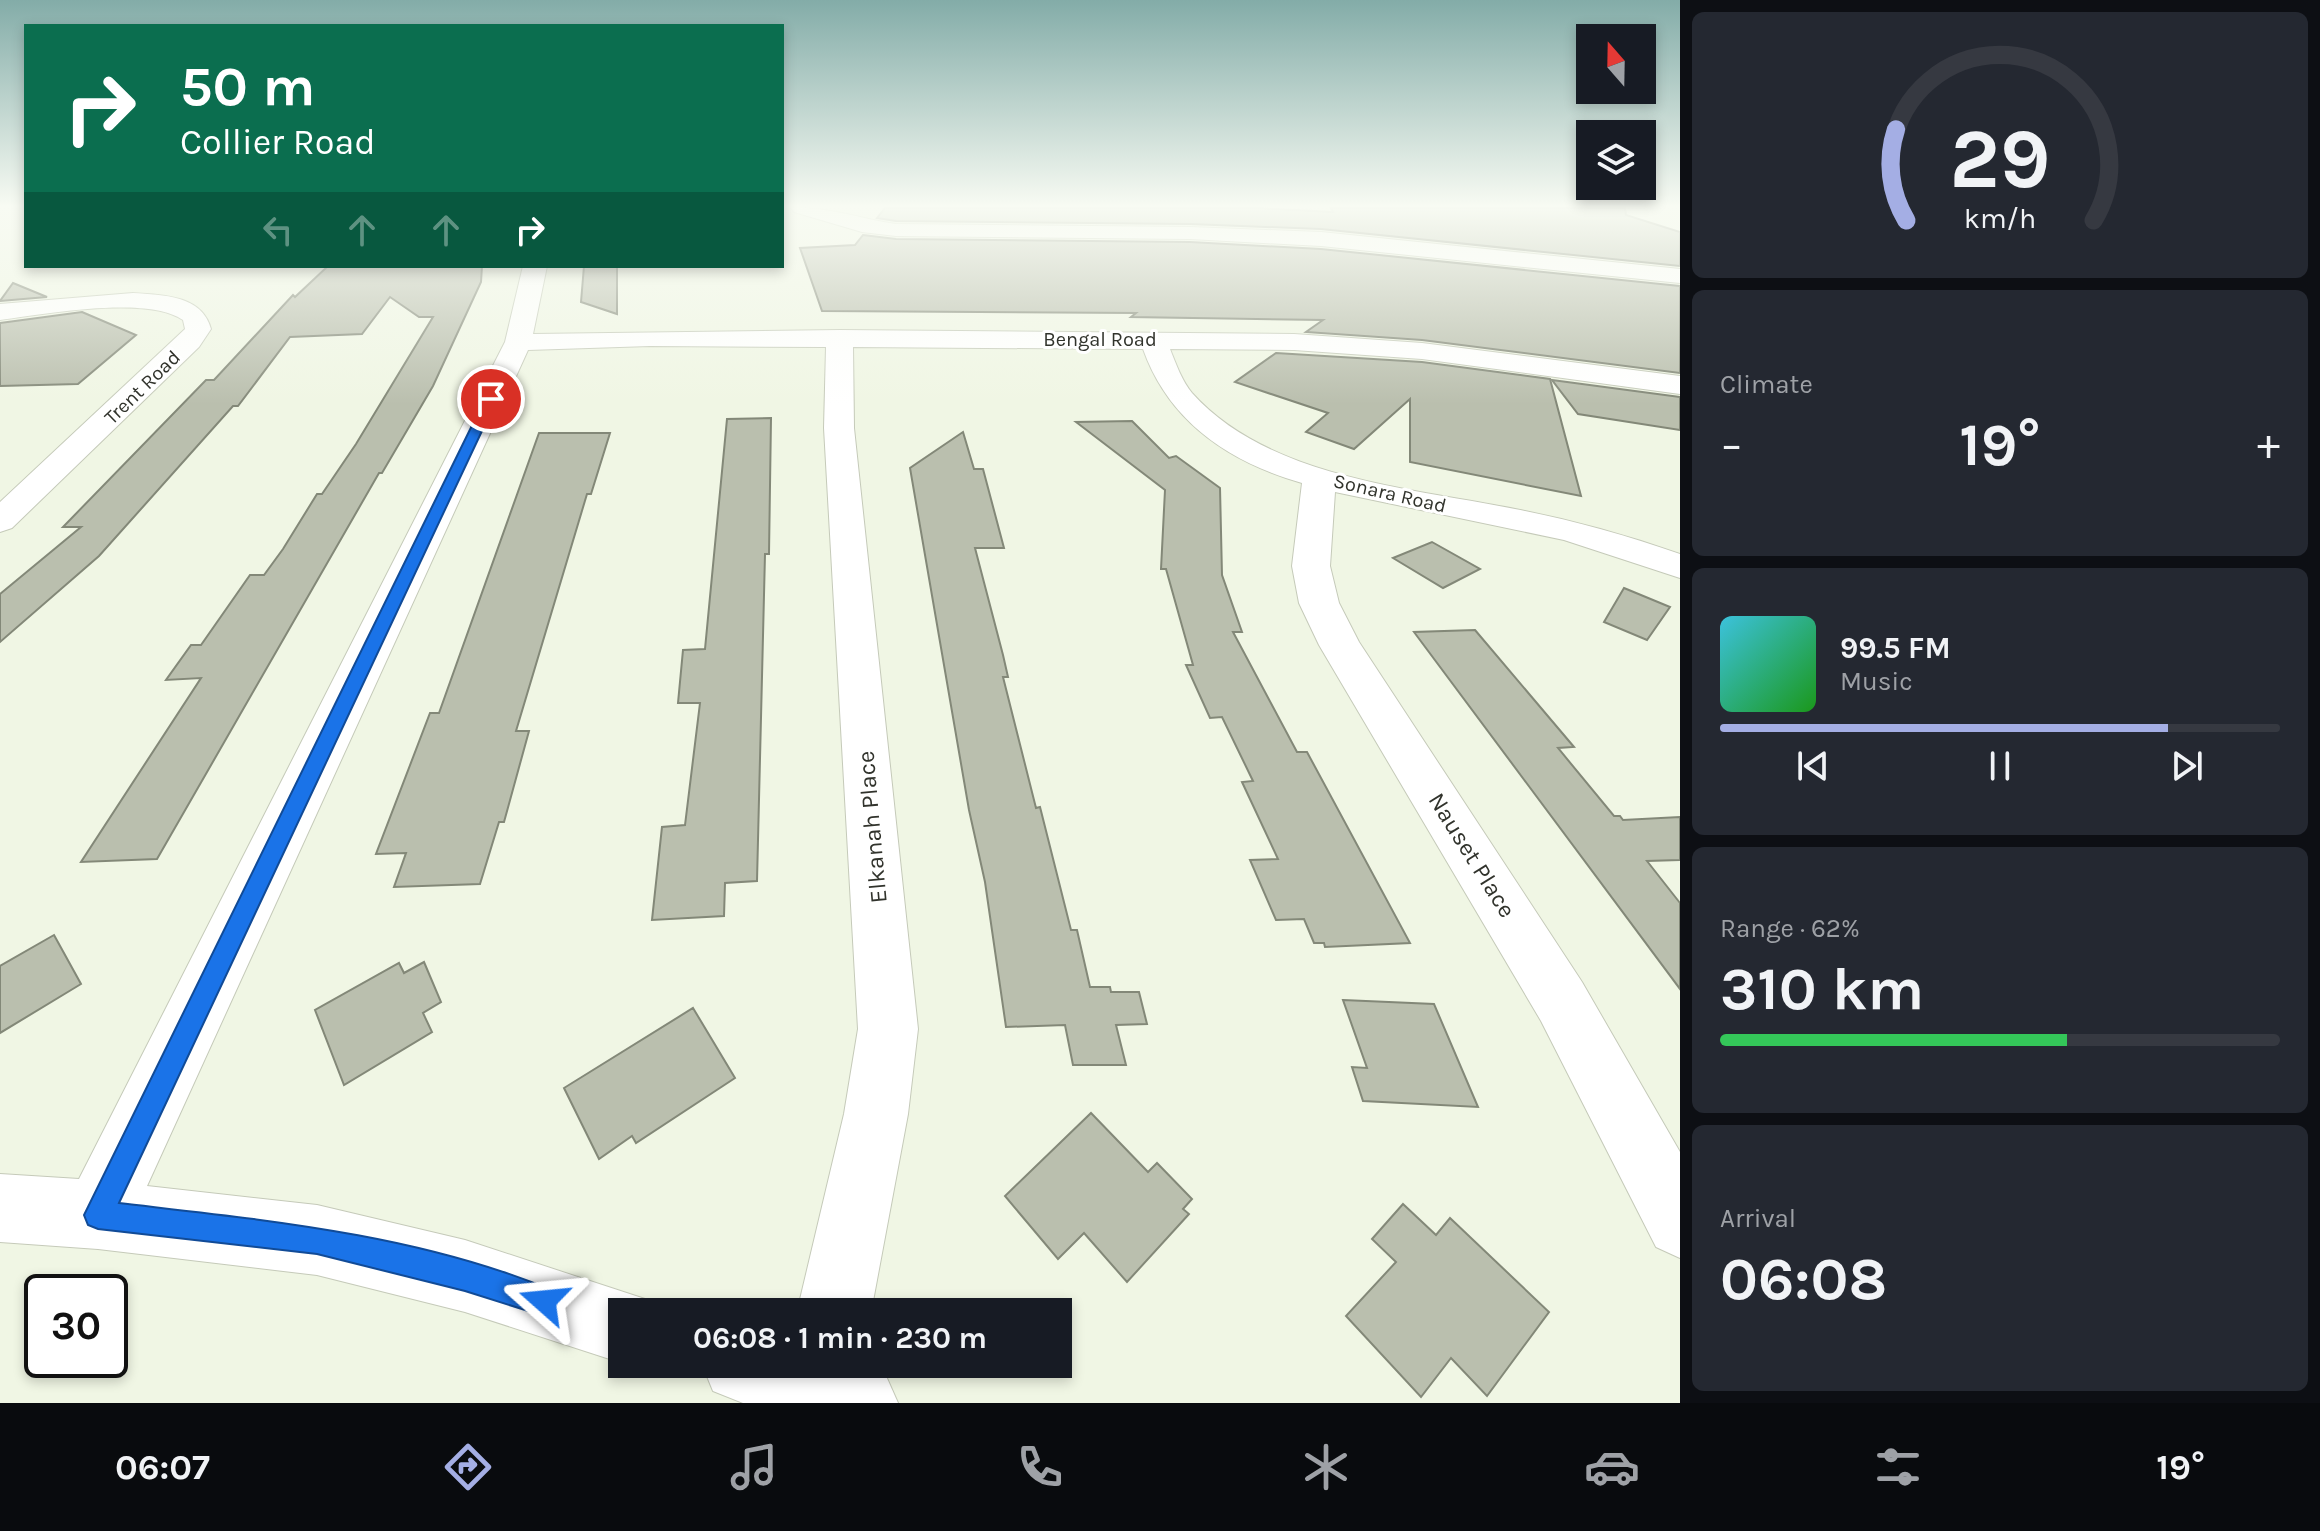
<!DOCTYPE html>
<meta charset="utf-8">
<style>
body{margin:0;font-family:Karla,sans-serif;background:#242831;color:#f1f3f6;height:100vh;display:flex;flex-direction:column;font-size:30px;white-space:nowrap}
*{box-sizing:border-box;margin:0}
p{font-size:26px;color:#9ea1a6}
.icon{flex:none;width:44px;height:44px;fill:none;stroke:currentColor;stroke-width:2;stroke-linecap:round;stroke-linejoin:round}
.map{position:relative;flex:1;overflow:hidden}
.panel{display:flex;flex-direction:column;gap:12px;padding:12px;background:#0d0f14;width:640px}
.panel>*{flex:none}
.top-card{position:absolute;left:24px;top:24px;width:760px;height:244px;border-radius:0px;box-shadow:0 4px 12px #0003;background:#0b6e4f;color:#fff;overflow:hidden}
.needle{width:52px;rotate:340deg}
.tools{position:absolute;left:1576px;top:24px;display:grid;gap:16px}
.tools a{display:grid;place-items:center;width:80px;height:80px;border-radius:0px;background:#171b24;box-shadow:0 4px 12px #0003;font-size:40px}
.speed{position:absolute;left:24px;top:1274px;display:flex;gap:16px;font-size:40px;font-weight:700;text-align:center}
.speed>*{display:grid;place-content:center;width:104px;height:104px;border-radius:50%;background:#171b24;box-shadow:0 4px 12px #0003;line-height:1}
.speed .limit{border:4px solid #111;border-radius:12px;background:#fff;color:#111}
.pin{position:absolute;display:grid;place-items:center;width:68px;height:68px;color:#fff;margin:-34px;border:4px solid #fff;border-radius:50%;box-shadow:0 2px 8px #0007}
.me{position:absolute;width:88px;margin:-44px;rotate:288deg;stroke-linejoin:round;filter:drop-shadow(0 0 6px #0008)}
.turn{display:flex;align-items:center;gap:28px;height:168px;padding:0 24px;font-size:36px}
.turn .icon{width:104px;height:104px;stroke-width:2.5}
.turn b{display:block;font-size:56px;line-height:68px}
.lanes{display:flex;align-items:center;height:76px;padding:0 24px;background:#0003;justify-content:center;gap:40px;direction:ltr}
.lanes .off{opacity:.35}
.big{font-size:60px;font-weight:700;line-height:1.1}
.panel .widget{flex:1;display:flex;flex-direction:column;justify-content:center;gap:12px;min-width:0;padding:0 28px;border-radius:12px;background:#242831}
.panel .dial{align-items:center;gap:0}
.dial svg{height:208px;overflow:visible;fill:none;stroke:#363941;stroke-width:7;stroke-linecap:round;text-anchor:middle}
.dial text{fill:#f1f3f6;stroke:none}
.song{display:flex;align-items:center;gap:24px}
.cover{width:96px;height:96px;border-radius:12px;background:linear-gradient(135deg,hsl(190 70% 55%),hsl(120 70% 35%))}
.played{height:8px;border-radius:4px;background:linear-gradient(90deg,#a4aee4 80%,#363941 80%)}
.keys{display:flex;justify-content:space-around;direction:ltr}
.heat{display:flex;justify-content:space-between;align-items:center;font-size:44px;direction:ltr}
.charge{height:12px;border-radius:6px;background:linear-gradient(90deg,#34c759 62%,#363941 0)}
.trip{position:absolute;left:608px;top:1298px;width:464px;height:80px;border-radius:0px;background:#171b24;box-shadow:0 4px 12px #0003;font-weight:700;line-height:80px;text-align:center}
.menu{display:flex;height:128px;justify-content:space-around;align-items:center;background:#090b0e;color:#9ea1a6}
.menu .icon{width:56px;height:56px}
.menu .active{color:#a4aee4}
.menu b{font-size:36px;color:#f1f3f6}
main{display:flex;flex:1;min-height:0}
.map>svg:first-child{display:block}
</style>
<main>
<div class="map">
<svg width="1680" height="1403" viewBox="0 0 1680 1403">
<rect width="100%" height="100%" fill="#f0f6e4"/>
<!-- building -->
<g fill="#babfae" stroke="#838878" stroke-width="2">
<path d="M885 208H1258L1333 212 1331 208H1625L1626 215 1680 232V266L1321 229 1190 224 896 221 877 218Z"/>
<path d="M863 235 896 239 1190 242 1321 249 1680 286V373L1422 340 1306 332 1323 320 1131 317 1136 313 822 311 800 248 855 245Z"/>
<path d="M328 266H482L481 282 433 386 382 473H379L157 859 81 862 201 678 166 680 191 645H201L250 575H264L283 549 317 494H322L356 444 433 317H419L390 297 362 334 290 337 238 406H233L99 556 0 642V594L81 527H63L206 380H214L293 295 295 297Z"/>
<path d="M584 266H617V314L581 302Z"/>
<path d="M13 283 47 297 0 301Z"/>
<path d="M82 312 136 335 78 384 0 386V323Z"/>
<path d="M1276 353 1422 362 1550 379 1581 496 1410 462V399L1354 449 1306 432 1328 413 1235 382Z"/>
<path d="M1552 380 1680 397V430L1578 414Z"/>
<path d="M771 418 769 554H765L757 881 725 883 724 916 652 920 662 827 685 825 700 703H678L683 650 705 649 727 419Z"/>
<path d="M1132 421 1169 458 1176 456 1220 488 1222 575 1242 632H1233L1297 752H1307L1410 943 1325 947 1324 943H1314L1304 919 1276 920 1250 860 1278 859 1242 782 1253 781 1222 717 1210 718 1186 665H1193L1166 569H1161L1165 490 1076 422Z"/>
<path d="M963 432 974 469H983L1004 548H975L1003 655 1008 677H1003L1036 808 1040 807 1071 930H1077L1090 987H1110L1111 992H1139L1147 1024 1116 1025 1126 1065H1073L1065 1025 1006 1027 985 882 969 810 910 468Z"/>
<path d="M539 433H610L591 494H587L516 731H529L504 822H499L480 884 394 887 406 853 376 854 430 713H439Z"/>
<path d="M1432 542 1480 569 1443 588 1393 558Z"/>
<path d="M1624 588 1670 607 1647 640 1604 622Z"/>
<path d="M1475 630 1574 747 1558 748 1614 816H1620L1623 820 1680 817V860L1647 861 1680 903V989L1414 632Z"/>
<path d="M54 935 81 984 0 1033V966Z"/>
<path d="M424 962 441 1002 423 1013 432 1032 344 1085 315 1010 399 963 404 973Z"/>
<path d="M1343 1000 1434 1004 1478 1107 1363 1101 1352 1067 1367 1068Z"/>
<path d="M693 1008 735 1078 636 1143 632 1136 599 1159 564 1088Z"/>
<path d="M1091 1113 1148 1172 1157 1163 1192 1199 1183 1209 1189 1214 1127 1282 1084 1233 1058 1259 1005 1196Z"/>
<path d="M1403 1204 1436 1235 1450 1218 1549 1312 1487 1396 1451 1358 1421 1397 1346 1316 1396 1262 1372 1239Z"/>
</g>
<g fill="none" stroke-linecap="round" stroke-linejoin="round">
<defs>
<g id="minor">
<path d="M791 208C827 206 860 219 896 224L1190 227 1321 232 1680 269V283L1321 246 1190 239 896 236 862 232 794 212Z"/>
<path d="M523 266H547L533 334 840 330 1294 334 1422 343 1680 376V394L1422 359 1294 350 1170 349C1176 364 1182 381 1192 393 1268 478 1410 488 1515 509 1572 520 1626 535 1680 554V578L1564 540 1335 492 1330 566 1339 603 1359 642 1582 982 1680 1152V1258L1656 1247 1541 1021 1319 645 1299 603 1292 566 1302 483C1229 462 1169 422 1143 349L853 347 854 428 918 1029 908 1114 871 1312H797L844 1114 858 1029 824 428 826 347 650 346 528 350 147 1186 317 1205 465 1240 648 1300 653 1312H622V1363L465 1312 317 1275 98 1249 0 1242V1174L79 1179 505 342Z"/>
<path d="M133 293C163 295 202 295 211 329L199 347 12 528 0 532V502L185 329 183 320C148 295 43 314 0 320V304Z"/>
<path d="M702 1364H858L886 1376 898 1403H743L713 1391Z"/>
</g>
</defs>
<!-- minor casing -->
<use href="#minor" stroke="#c5cab9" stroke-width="2"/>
<!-- minor -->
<use href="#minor" fill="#fff" fill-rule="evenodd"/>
</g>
<!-- sky -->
<linearGradient id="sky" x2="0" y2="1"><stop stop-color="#83aca8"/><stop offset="0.51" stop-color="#f8fbf3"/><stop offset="1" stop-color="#f8fbf3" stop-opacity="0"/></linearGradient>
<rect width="1680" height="404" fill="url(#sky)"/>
<!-- route -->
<path fill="#1a73e8" stroke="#114b97" stroke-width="2" d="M491 395 497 399 119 1203C264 1220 418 1234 554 1291L559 1301 554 1312 544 1316 465 1291 317 1254 98 1229 88 1225 84 1215 485 399Z"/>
<g text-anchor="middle" stroke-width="6" stroke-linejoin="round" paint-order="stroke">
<!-- far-street labels -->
<g font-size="20" fill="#31332c" stroke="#fff">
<text x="1100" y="346">Bengal Road</text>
<text transform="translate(142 387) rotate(-44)" y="7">Trent Road</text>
<text transform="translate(1390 493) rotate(13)" y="7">Sonara Road</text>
</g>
<!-- street labels -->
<g font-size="24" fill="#31332c" stroke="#fff">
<text transform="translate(872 827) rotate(-95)" y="8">Elkanah Place</text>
<text transform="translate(1472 855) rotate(58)" y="8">Nauset Place</text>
</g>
</g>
</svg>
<div class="tools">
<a><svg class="needle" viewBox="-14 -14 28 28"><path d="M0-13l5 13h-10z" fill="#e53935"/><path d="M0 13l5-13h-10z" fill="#9ea1a6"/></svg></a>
<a><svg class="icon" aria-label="layers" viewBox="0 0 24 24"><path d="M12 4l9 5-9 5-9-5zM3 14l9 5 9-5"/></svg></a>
</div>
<div class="speed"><div class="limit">30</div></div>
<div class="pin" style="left:491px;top:399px;background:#d93025"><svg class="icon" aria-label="arrive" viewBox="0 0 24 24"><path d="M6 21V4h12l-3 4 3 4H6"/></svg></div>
<svg class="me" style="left:544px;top:1301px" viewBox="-20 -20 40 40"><path d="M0-17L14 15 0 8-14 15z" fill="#1a73e8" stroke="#fff" stroke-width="4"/></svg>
<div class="trip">06:08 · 1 min · 230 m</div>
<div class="top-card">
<div class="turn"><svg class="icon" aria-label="right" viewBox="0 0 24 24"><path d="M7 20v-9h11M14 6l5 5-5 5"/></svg><div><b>50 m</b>Collier Road</div></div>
<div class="lanes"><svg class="icon off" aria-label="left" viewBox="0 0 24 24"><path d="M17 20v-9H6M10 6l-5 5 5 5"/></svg><svg class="icon off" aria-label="ahead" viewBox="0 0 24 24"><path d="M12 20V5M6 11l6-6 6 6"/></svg><svg class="icon off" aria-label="ahead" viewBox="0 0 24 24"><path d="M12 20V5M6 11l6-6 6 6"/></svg><svg class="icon" aria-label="right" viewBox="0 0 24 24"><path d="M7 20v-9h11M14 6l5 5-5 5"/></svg></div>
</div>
</div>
<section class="panel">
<div class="widget dial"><svg viewBox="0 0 100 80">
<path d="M14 69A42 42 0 1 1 86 69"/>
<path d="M14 69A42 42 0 0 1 10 34" stroke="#a4aee4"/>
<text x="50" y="56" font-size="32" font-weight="700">29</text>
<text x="50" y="72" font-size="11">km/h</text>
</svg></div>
<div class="widget"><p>Climate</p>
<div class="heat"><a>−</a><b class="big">19°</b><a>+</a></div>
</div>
<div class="widget">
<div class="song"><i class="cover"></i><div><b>99.5 FM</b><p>Music</p></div></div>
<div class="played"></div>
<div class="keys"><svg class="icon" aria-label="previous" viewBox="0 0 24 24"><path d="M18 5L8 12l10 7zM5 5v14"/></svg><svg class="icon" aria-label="pause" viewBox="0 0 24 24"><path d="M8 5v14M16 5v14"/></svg><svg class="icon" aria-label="next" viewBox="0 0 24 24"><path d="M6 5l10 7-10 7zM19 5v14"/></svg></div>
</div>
<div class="widget"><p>Range · 62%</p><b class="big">310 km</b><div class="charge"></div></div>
<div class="widget"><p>Arrival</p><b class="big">06:08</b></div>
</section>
</main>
<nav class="menu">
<b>06:07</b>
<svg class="icon active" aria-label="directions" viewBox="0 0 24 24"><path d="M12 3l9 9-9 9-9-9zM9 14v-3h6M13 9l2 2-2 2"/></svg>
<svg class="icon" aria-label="music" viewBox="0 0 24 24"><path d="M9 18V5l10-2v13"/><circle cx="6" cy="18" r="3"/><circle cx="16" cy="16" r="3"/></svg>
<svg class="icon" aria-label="phone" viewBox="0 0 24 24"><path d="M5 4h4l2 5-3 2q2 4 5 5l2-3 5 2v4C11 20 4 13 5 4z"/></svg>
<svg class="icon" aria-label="climate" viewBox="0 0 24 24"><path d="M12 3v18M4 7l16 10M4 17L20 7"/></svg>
<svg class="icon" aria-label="car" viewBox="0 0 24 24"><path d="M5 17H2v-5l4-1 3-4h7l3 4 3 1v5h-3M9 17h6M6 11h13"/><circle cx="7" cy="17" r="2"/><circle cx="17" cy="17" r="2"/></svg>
<svg class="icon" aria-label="filters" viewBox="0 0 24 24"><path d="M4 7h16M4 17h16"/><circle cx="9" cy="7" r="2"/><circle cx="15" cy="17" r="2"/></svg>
<b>19°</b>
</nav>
